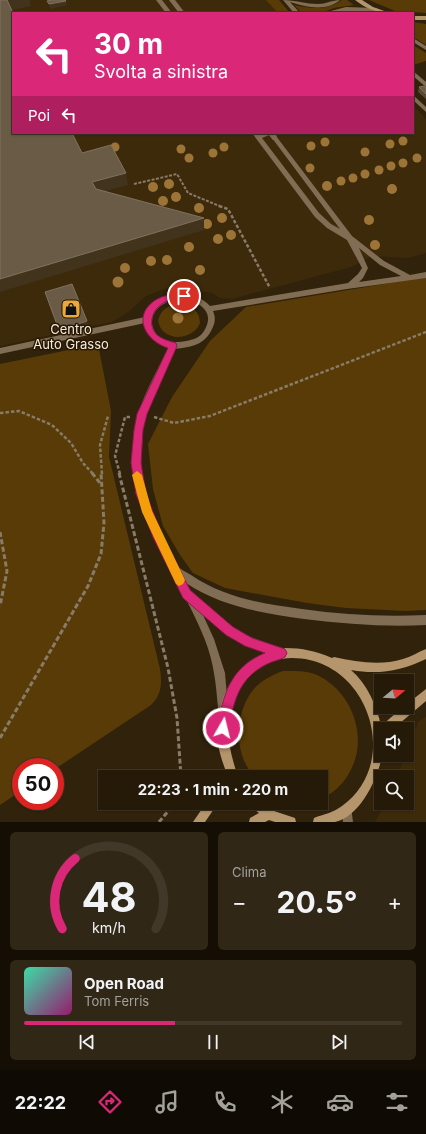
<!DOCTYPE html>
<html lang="it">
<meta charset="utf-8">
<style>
body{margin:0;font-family:Inter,sans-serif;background:#312716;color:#f1f3f6;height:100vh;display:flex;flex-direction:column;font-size:15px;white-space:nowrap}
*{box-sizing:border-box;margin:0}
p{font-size:13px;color:#a3a19c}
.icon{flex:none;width:22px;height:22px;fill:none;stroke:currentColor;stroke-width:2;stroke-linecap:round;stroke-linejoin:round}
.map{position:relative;height:822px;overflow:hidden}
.sheet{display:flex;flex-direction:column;gap:10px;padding:10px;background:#140e04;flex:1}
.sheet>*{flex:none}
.hud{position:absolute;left:12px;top:12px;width:402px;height:122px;border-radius:0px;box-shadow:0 1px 3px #0004,0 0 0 1px #423829;background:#db2777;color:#fff;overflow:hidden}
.needle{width:26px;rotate:72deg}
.tools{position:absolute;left:374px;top:674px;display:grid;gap:8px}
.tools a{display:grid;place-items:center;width:40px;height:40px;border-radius:0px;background:#251a08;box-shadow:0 1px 3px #0004,0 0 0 1px #423829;font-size:20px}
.speed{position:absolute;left:12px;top:758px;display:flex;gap:8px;font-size:20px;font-weight:700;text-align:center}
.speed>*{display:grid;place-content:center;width:52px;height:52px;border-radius:50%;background:#251a08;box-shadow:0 1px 3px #0004,0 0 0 1px #423829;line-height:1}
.speed .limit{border:6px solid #d22;background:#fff;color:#111}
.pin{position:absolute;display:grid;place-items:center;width:34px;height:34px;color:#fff;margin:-17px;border:2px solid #fff;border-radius:50%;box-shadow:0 1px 4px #0007}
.me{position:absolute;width:44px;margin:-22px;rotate:8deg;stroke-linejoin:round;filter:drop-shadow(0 0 3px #0008)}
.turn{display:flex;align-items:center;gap:14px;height:84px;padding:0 16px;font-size:18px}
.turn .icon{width:52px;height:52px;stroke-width:2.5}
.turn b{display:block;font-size:28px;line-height:34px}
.then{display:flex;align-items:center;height:38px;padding:0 16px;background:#0003;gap:8px;font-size:15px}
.big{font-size:30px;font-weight:700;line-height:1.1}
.sheet .widget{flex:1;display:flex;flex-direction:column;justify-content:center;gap:6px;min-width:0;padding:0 14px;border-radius:6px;background:#312716}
.sheet .dial{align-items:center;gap:0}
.dial svg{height:104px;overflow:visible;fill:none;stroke:#423829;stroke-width:7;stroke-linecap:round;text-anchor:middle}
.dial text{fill:#f1f3f6;stroke:none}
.song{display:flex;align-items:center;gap:12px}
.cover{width:48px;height:48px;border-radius:6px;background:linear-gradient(135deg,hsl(160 70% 55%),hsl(320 70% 35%))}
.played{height:4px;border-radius:2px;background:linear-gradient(90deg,#db2777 40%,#423829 40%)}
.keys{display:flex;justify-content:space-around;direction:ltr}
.heat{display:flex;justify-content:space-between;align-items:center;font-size:22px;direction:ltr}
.sheet .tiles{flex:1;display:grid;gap:10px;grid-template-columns:1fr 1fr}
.widget:last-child{grid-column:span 2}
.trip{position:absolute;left:98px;top:770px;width:230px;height:40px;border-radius:0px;background:#251a08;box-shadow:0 1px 3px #0004,0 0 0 1px #423829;font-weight:700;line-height:40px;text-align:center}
.dock{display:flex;height:64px;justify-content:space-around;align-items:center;background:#0f0a03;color:#a3a19c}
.dock .icon{width:28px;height:28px}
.dock .active{color:#db2777}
.dock b{font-size:18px;color:#f1f3f6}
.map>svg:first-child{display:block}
</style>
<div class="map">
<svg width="426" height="822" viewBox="0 0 426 822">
<rect width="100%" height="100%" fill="#31220b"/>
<!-- built -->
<g fill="#3d2a0b">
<path d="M0 0H267L279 13H13V133H413V105L426 119V253L408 258 372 256 351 267 232 299 220 298 212 293 172 286 146 296 127 313 112 322 0 346Z"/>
<path d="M426 717V822H375L386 803H407V777H397L418 722Z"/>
</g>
<!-- green -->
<g fill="#593b07">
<path d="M266 0H279L290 13H278Z"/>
<path d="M342 0H347L354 5 334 8 321 13H302L294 5C311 9 328 10 342 0Z"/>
<path d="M369 0H426V13L395 11Z"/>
<path d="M413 22 426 24V45L413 37Z"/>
<path d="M413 45 426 53V61L413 65Z"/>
<path d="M426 277V610L405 611 346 608 307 603 225 588 193 573 180 555 163 526 153 489 148 444 172 397 210 341 246 307Z"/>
<path d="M180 304C192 306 199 310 200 323 193 341 161 343 158 320 161 309 169 305 180 304Z"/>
<path d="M98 344 111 411 109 457 160 669C162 684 162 694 151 705L55 769V767H21V791L0 805V364Z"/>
<path d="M283 671C296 671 309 670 321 677 355 696 369 742 348 775 342 785 333 794 321 798V777H255C234 756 235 717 250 694 258 682 270 676 283 671Z"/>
</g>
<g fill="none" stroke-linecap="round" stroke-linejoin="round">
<!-- path-far2 -->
<path stroke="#887b68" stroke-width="2" stroke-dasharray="3 1.5" stroke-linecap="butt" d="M134 184 177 174 188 193 222 207"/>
<!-- path-far1 -->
<g stroke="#887b68" stroke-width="2.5" stroke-dasharray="3.5 2" stroke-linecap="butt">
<path d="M219 206 228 209 270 288"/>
<path d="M0 413 19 411 52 425 71 443 83 463 93 474"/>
<path d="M154 417 174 423 210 416 426 332"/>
<path d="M102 474 100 445 108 416"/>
<path d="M120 474 115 456 125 417H130"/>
</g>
<!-- path -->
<g stroke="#887b68" stroke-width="3" stroke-dasharray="5 2.5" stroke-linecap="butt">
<path d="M92 473 100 483"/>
<path d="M119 473 168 668 177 718 181 777"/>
<path d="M0 532 7 571 0 606"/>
<path d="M0 738 88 586 101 554 104 523 101 473"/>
<path d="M159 822 175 803"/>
</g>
<!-- service -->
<g fill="#806d53" fill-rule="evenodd">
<path d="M156 0H162L172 13H166Z"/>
<path d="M169 0H175L185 13H179Z"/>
<path d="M283 0C295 0 306 4 318 4 326 4 332 0 340 0 326 12 306 7 290 2L300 13H294Z"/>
<path d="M346 7 376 8 379 10 376 12 346 11 334 13H323Z"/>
<path d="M413 38 426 46V50L413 42Z"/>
<path d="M413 71 426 82V87L413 76Z"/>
<path d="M413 95 426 107V112L413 100Z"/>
<path d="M252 133H258L259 135 265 133H274L262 138 319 213 331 224 340 229 272 138V136H276L352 236 384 261 410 275 426 272V278L347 289 213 311C216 318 215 323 212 329 205 345 191 347 175 349 165 370 153 392 146 415 135 453 143 492 158 527 162 536 170 558 176 565 180 569 186 572 191 575 225 598 263 604 302 609 344 615 385 617 426 615V625C385 627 345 624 304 619 263 613 222 607 186 583L192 593 220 618 243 634 285 650 287 653 285 656 282 658 237 641 203 615 214 639 225 673 228 708 227 712 223 713 219 712 218 708C216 684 214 663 205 640 178 570 120 509 135 428 140 399 156 373 169 347 156 345 147 336 145 323L0 354V348L145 317C154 291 191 286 210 306L348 283 358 274 362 268 347 240 327 228 315 217ZM359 248 380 265 401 276 359 282 363 278 368 268ZM175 299C193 299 218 308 204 331 201 337 193 340 186 341 172 344 155 341 152 324 152 320 152 316 155 312 159 305 167 302 175 299Z"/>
</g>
<!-- minor -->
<path fill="#806d53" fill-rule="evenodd" d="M347 805 351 806 353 822H343L342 810 343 806Z"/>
<!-- secondary -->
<g fill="#b5966c" fill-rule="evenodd">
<path d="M355 0H362L373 7 390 13C377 13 365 8 355 0Z"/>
<rect x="413" y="16" width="13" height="4"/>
<path d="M285 648C302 648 316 651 332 658L334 657C357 662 380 666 403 659 411 657 418 652 426 649V659C401 671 378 675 351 670 367 684 377 706 381 726L403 707H407V704L426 689V701L393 729H381V755L382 756C378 778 360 817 335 822 328 822 319 822 313 822L314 818C324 814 333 813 342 806 403 762 368 658 292 658 272 658 254 668 243 684 221 716 227 743 238 777H228C224 766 220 756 218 744 214 714 226 676 253 660 263 654 274 651 285 648Z"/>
<path d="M206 803H218L205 822H193Z"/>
<path d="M250 803H263L271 810 295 818 296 822H275L269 820 265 822H249L250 818 259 813 251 807Z"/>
</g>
<!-- service-bridge -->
<path stroke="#806d53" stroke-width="5.5" d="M271 133 274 137"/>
</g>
<!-- trees -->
<g fill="#9d7437">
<circle cx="403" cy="141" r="4.5"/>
<circle cx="325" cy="142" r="4.5"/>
<circle cx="390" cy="144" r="4.5"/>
<circle cx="311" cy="146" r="4.5"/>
<circle cx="115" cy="147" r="4.5"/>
<circle cx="224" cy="147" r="4.5"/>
<circle cx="181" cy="149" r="4.5"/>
<circle cx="365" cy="152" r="4.5"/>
<circle cx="213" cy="153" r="4.5"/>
<circle cx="189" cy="158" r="4.5"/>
<circle cx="417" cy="158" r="4.5"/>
<circle cx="403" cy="163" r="4.5"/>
<circle cx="391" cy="166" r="4.5"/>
<circle cx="310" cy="168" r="4.5"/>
<circle cx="379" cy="170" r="4.5"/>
<circle cx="365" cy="174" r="4.5"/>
<circle cx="353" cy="178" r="4.5"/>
<circle cx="341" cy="181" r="4.5"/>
<circle cx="169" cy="184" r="5"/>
<circle cx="327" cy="186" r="5"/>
<circle cx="153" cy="187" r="5"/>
<circle cx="392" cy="189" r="5"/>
<circle cx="176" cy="197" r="5"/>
<circle cx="163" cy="201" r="5"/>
<circle cx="199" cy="208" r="5"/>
<circle cx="222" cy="218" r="5"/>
<circle cx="369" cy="220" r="5"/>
<circle cx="207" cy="224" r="5"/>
<circle cx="231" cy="235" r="5"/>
<circle cx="218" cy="239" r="5"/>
<circle cx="375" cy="245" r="5"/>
<circle cx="189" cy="247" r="5"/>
<circle cx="167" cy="260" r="5"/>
<circle cx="151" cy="261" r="5"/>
<circle cx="125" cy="268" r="5"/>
<circle cx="200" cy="270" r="5"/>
<circle cx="118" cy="282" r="5.5"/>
<circle cx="178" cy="318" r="5.5"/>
</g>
<!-- wall -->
<path fill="#5a4a34" d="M419 87 426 88V99L418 92Z"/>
<!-- shaded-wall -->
<g fill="#42331c">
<path d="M6 0H30L31 6 9 11Z"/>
<path d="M66 1 67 5 50 9 49 4Z"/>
<path d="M126 173 128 185 95 194 92 182Z"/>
<path d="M204 218V230L0 292V279Z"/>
<path d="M87 321 88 325 60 334 59 330Z"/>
</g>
<!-- building -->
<g fill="#6a5b46" stroke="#80725e">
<path d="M0 0H7L13 13V133H72L82 153 111 145 126 173 92 182 96 189 204 218 0 279Z"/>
<path d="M52 0H65L66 1 49 4 47 1Z"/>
<path d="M424 86 426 88V94L419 87Z"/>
<path d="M72 284 87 321 59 330 45 292Z"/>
</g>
<!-- route -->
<path fill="#db2777" stroke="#8e194d" d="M184 293 187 294V298C180 300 171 299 165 302 153 308 147 323 156 334 161 339 169 341 176 343L177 346 147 414 143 430 141 463 146 494 161 532 190 590 233 627 252 638 285 649 287 653 285 657C280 660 273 661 267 664 239 678 234 700 229 728L227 733 223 734 219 733 217 728C223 696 230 667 265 653L245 646 226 635 183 598 153 537 136 494 131 463 134 430 137 414 168 348C146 341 132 317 154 301 163 295 174 294 184 293Z"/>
<!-- slow -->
<path fill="#f59e0b" d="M137 471 142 475 152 511 185 580 183 584 179 586 176 584 142 512 132 475Z"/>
<!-- icons -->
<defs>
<symbol id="shop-square" viewBox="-11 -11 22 22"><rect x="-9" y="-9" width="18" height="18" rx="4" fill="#eca93b" stroke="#271803"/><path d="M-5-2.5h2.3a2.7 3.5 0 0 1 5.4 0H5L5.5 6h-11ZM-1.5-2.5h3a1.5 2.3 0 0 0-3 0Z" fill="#111"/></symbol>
</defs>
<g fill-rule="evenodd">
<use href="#shop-square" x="60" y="298" width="22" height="22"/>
</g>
<g text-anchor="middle" stroke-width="3" stroke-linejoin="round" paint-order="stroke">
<!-- poi labels -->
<g font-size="13" fill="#f5ebdd" stroke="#271803">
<text x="71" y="334">Centro<tspan x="71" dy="15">Auto Grasso</tspan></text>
</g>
</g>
</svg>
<div class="tools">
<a><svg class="needle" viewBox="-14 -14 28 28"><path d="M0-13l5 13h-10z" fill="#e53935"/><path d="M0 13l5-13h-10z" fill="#a3a19c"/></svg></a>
<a><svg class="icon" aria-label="sound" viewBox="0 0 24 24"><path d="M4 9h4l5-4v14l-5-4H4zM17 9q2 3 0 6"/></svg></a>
<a><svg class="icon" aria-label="search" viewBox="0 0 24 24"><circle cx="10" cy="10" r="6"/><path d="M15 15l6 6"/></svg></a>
</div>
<div class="speed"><div class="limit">50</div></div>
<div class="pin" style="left:184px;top:296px;background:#d93025"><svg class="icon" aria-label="arrive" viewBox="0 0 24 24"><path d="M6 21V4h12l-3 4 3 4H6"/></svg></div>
<svg class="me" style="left:223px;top:728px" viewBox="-20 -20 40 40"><circle r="17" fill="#db2777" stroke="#fff" stroke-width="3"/><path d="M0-11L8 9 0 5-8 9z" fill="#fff"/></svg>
<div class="trip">22:23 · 1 min · 220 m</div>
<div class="hud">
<div class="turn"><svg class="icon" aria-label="left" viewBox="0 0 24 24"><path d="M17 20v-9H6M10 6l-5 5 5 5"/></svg><div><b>30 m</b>Svolta a sinistra</div></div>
<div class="then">Poi<svg class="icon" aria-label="left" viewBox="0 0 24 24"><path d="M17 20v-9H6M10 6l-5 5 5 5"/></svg></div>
</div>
</div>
<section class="sheet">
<div class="tiles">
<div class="widget dial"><svg viewBox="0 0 100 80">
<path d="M14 69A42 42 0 1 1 86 69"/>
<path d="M14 69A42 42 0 0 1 24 15" stroke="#db2777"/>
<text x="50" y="56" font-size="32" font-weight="700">48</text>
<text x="50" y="72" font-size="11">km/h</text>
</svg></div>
<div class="widget"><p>Clima</p>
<div class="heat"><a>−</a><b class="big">20.5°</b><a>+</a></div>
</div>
<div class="widget">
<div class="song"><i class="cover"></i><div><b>Open Road</b><p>Tom Ferris</p></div></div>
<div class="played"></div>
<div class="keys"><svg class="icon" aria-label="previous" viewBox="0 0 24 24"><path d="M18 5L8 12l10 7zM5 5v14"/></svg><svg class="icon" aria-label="pause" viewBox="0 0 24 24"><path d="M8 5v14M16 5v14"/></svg><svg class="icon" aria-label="next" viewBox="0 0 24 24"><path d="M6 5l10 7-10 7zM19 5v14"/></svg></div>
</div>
</div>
</section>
<nav class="dock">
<b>22:22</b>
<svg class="icon active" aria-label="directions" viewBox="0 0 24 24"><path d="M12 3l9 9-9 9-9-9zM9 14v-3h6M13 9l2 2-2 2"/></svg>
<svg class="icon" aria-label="music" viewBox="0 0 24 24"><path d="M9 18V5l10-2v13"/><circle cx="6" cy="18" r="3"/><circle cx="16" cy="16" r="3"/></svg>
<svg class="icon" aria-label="phone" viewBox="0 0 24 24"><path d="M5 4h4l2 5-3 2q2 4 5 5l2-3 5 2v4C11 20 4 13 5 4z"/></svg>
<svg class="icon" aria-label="climate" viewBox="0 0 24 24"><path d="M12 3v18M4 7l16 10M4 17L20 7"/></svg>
<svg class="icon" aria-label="car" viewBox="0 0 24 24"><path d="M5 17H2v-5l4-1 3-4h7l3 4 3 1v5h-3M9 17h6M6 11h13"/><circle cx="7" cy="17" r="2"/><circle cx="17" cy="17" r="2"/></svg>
<svg class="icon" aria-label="filters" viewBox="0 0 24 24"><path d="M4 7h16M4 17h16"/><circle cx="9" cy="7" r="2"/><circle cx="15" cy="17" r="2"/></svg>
</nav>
